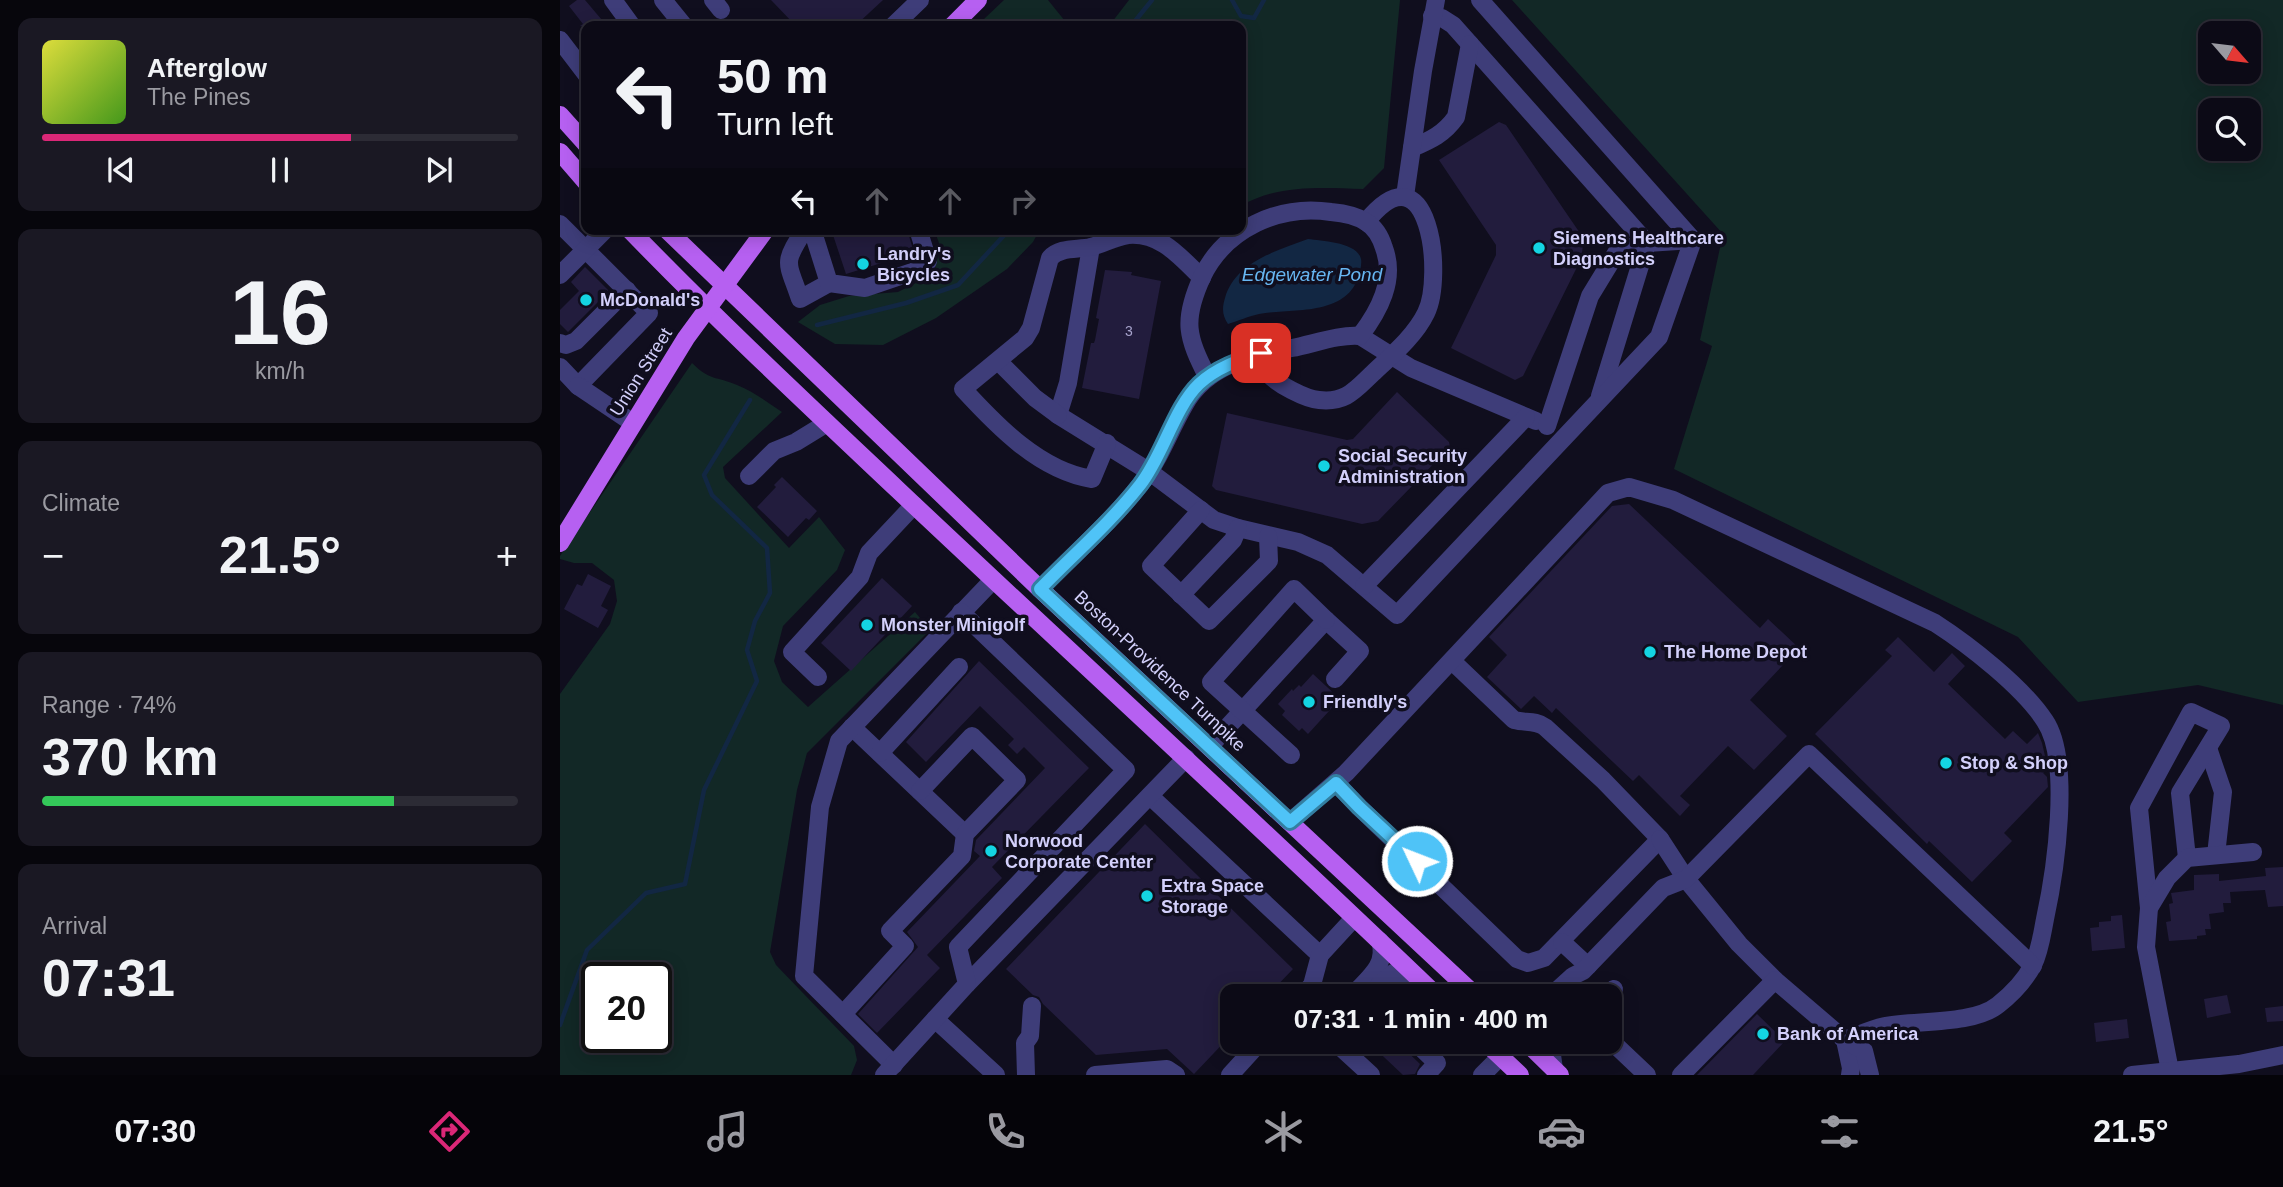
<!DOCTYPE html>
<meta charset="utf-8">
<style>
body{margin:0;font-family:Helvetica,sans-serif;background:#1a1823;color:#f1f3f6;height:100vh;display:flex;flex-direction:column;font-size:26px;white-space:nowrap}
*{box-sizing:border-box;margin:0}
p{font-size:23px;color:#9a9aa1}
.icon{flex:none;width:38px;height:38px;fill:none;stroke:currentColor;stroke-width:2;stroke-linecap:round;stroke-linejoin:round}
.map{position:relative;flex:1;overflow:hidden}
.details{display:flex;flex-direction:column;gap:18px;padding:18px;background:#07060c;width:560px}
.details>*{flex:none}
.guide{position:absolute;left:21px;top:21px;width:665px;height:214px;border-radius:14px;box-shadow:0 4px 18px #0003,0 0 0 2px #2c2b35;background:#0c0a16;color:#f1f3f6;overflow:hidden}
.needle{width:46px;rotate:118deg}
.controls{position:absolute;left:1638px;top:21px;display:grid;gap:14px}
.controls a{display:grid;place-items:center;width:63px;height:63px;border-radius:14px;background:#0c0a16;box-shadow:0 4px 18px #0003,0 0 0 2px #2c2b35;font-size:35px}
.speed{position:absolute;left:21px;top:962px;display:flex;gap:14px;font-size:35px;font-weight:700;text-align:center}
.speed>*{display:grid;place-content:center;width:91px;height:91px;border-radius:50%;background:#0c0a16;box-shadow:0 4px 18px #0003,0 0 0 2px #2c2b35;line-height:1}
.speed .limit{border:4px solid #111;border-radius:10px;background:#fff;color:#111}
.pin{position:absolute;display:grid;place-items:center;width:60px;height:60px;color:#fff;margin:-30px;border-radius:14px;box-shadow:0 4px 10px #0006}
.me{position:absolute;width:77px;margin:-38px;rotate:313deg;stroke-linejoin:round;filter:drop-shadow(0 0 5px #0008)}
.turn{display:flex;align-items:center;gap:24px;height:147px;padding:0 21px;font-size:32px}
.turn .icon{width:91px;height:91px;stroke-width:2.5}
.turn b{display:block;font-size:49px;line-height:60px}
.lanes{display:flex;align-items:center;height:66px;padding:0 21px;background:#0003;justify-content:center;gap:35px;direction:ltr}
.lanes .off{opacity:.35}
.big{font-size:52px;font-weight:600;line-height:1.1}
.details .widget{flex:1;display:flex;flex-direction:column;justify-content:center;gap:10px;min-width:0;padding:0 24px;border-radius:14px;background:#1a1823}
.details .dial{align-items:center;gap:0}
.dial b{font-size:91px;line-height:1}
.song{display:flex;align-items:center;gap:21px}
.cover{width:84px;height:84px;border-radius:10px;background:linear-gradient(135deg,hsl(60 70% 55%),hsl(100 70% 35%))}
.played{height:7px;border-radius:4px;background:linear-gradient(90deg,#db2777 65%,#2c2b35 65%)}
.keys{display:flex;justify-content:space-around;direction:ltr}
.heat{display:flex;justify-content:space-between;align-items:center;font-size:38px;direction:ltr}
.charge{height:10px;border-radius:5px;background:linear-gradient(90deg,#34c759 74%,#2c2b35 0)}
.trip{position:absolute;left:660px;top:984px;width:402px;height:70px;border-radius:14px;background:#0c0a16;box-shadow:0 4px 18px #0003,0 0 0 2px #2c2b35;font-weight:600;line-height:70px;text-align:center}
.tabs{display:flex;height:112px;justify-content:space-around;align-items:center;background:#050409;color:#9a9aa1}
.tabs .icon{width:49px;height:49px}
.tabs .active{color:#db2777}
.tabs b{font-size:32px;color:#f1f3f6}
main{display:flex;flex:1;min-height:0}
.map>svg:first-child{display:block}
</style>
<main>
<section class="details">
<div class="widget">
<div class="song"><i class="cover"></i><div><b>Afterglow</b><p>The Pines</p></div></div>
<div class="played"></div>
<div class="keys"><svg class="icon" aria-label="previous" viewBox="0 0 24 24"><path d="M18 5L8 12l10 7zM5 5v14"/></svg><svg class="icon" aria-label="pause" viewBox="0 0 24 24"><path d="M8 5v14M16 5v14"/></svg><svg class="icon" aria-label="next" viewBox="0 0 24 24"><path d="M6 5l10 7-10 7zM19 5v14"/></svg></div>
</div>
<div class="widget dial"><b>16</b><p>km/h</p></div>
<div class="widget"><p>Climate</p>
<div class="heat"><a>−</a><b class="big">21.5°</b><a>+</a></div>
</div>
<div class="widget"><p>Range · 74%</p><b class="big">370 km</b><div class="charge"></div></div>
<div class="widget"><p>Arrival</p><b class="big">07:31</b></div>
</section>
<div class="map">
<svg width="1723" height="1075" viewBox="0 0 1723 1075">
<rect width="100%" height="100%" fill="#100e1e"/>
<!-- green -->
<g fill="#122826" fill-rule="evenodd">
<path d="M444 0H488L509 26H425L424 19Z"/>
<path d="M569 0H840L824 168 803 189C763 188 717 184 681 206V26H549Z"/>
<path d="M952 0H1723V705L1638 685 1518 702 1458 637 1114 469 1152 346 1140 340 1163 234ZM1689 33V72H1650V33ZM1650 110H1689V149H1650Z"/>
<path d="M374 229H480L473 242 447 269 376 318 323 345 275 344 238 322 260 305 289 296 338 292 374 274 379 243Z"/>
<path d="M132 363C150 381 156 376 177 385 194 392 207 402 222 412L163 467 165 478 229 548 259 517 285 550 277 570 223 626 214 661 222 682 248 707 355 612 370 630 247 753 237 790 210 952 216 965 294 1046 297 1060 291 1075H0V694L50 624 57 601 54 580 32 563H14L0 559V556ZM37 978H96V1038H37Z"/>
</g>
<!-- water -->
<path fill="#122743" d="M748 239C762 241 797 242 801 259 802 264 800 271 799 275 787 317 732 308 699 314 689 316 678 321 668 324 662 315 662 308 665 298 675 262 718 250 748 239Z"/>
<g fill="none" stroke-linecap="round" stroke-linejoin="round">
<!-- stream -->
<g stroke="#122743" stroke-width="4.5">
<path d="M672 0 681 16 694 18 704 0"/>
<path d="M571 26 592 0"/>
<path d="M257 325 346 303 398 285 450 229"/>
<path d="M0 1025 27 950 86 893 125 884 144 790 197 681 187 650 195 621 210 593 207 548 152 495 144 475 190 400"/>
</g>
</g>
<!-- building -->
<g fill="#221c3d">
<path d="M17 0H25L47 26H20L23 24 9 6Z"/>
<path d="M211 0H323L295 26H236Z"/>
<path d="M939 122 946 125 1024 239 1021 259 963 376 955 380 891 348 936 255V245L879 160Z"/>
<path d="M271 229H347L354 253 286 274Z"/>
<path d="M25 267 49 291 8 332 0 324V310L19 291 11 282Z"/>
<path d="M545 270 572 272 571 275 601 281 579 399 522 388 531 343H534L535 340 539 319 536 318Z"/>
<path d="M837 392 889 442 890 447 818 521 802 524 656 490 652 486 667 413 787 440 793 439Z"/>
<path d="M222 477 257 511 249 520 246 518 228 537 197 507 216 487 214 485Z"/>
<path d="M1069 504 1200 628 1208 619 1239 648 1190 700 1227 736 1194 770 1168 746 1120 796 1130 805 1120 816 1079 775 1073 781 996 708 992 713 974 696 961 709 927 677 947 655 929 637 1052 506Z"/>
<path d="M28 574 51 586 41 606 48 610 38 628 4 609 17 584 22 586Z"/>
<path d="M322 578 352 606 291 671 261 643Z"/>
<path d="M1338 637 1374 672 1392 653 1405 666 1388 684 1445 739 1453 731 1467 744 1478 733 1482 743 1485 756 1482 759 1486 763 1487 770 1483 773 1487 777 1488 787 1444 833 1452 841 1412 882 1369 841 1367 844 1255 734 1332 656 1325 650Z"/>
<path d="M419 661 529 768 432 867 442 878 367 955 380 968 317 1033 298 1014 358 947 347 932 420 856 414 851 416 840 485 768 464 747 457 754 448 745 454 739 420 706 366 762 346 742Z"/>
<path d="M753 674 780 699 748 734 742 728 739 731 722 715 725 711 718 704 732 689 733 691 739 685 741 687Z"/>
<path d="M585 824 733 969 707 996H672V1034L634 1074 607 1049 536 1055 483 1004 479 997 473 995 446 969Z"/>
<path d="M1723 867V906L1708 907 1705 890 1670 892 1671 903H1663L1664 912 1649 914 1651 929H1645L1646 935 1637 936V939L1609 941 1606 922 1611 921 1609 904 1613 903 1611 893 1634 890V875L1659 874V881L1706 876 1705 868Z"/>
<path d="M1562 915 1565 948 1532 951 1530 928 1539 927V922L1551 921V916Z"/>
<path d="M1667 995 1671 1013 1647 1018 1644 999Z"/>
<path d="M1723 1006V1021L1707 1022 1705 1008Z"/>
<path d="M1197 1014 1225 1041 1193 1075H1137Z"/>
<path d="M1567 1019 1569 1038 1536 1042 1534 1023Z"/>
<path d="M807 1041H836L860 1064 855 1074 843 1075Z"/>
</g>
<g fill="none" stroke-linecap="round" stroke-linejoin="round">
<!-- minor -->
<g stroke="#3e3d79" stroke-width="18">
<path d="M53 0 72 26"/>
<path d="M103 0 124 26"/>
<path d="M153 0 161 10"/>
<path d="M872 16 882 18 893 25 1087 243 1040 396"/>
<path d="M333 26 360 0"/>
<path d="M0 40 26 74"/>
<path d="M852 148C871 140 884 134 896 117L910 44"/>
<path d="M845 196 863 71 876 0"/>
<path d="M0 224 89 313 18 386 0 367"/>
<path d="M245 229C222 265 227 260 240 299L269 283"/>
<path d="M252 229 269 283 305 288 364 268 368 261 358 229"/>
<path d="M531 247 508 383 498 415 590 472 654 520 678 528 738 542 767 555 837 615 1099 337 1133 240 920 0"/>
<path d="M0 275 46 229"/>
<path d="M800 336 851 368 976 421"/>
<path d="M0 343 6 345 16 341 67 290"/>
<path d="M700 353C703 359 705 367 708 373 716 384 746 399 759 400 786 403 795 390 813 373 831 356 855 336 866 313 884 277 870 142 806 222"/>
<path d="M438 361 475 398 498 415"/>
<path d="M18 386 73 423"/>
<path d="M987 426 1030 296 1058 250 1087 243 1133 240"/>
<path d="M547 443 532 479C480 471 437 426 403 389L465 338 471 328 490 258C500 247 516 250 531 247 543 244 555 237 568 235 601 232 621 258 642 278"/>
<path d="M189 476 214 451 236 442 267 423"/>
<path d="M641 510 591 566 649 621 709 561 708 536"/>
<path d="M804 586 966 417"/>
<path d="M480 589C513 555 551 522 580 485 599 461 609 432 624 406 646 365 690 356 732 348 753 344 780 334 800 336 819 311 836 280 824 248 821 238 816 228 806 222 797 216 782 213 771 212 719 204 665 229 642 277 622 321 627 337 648 378"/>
<path d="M621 595 673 540 678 528"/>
<path d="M258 677 232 652 300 577 309 553 354 505"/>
<path d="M292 727 405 834"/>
<path d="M650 746 766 620 800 651 775 679"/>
<path d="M1648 748 1663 792 1656 855"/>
<path d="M320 753 399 667"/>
<path d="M731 755 651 682 734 589 766 620"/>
<path d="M776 783 799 807 957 959 968 963 984 958 1100 839 1043 780 985 727C975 720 966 723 954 720L892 661"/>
<path d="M590 796 760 955"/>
<path d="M730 822 786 773 1048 493 1069 487 1113 500 1375 623C1409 645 1463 687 1485 721 1512 761 1495 873 1485 919 1482 934 1480 951 1473 965 1465 980 1452 994 1438 1005 1413 1025 1357 1020 1325 1026 1311 1029 1298 1035 1285 1040"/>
<path d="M1100 839 1126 879 1179 944 1215 980"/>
<path d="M1589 908 1579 808 1631 712 1661 726 1620 793 1627 858"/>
<path d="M1002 942 1028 966"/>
<path d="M407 984 626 758"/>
<path d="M742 996 752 985 760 955 794 918"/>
<path d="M792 996C807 979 828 966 820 941"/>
<path d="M813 996 819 985 833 973H844L858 978"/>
<path d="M991 996 1013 976 1023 971 1103 888 1126 879 1249 754 1473 966"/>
<path d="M1049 996 1054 989"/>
<path d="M283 1014 345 946 330 931 402 856 405 834 457 780 412 736 360 791"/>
<path d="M375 1019 436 1075"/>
<path d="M1050 1040 1087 1075"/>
<path d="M1285 1040 1291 1068 1290 1075"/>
<path d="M774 1041 811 1075"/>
<path d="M854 1041 877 1063 866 1075"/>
<path d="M990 1041 994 1069"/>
<path d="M334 1065 244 976 260 807 279 741 433 580"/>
<path d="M1610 1071 1586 947 1589 908 1607 878 1627 858 1693 852"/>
<path d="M324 1075 407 984 398 947 566 770 401 612"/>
<path d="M466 1075 465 1043 470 1036 472 1006"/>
<path d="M535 1075 607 1069 616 1075"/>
<path d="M670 1075 701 1041"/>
<path d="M922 1075 940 1057"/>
<path d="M1121 1075 1215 980 1285 1040 1304 1051 1310 1075"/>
<path d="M1572 1075 1679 1064 1723 1055"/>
</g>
<!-- major -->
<g stroke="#b660f1" stroke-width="18">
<path d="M392 26 418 0"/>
<path d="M0 115 26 144"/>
<path d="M0 152 26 182"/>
<path d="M69 229C156 319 247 404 338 490 517 659 699 825 877 996"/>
<path d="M106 229 480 589 916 996"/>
<path d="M0 543 126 338 206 229"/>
<path d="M924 1041 960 1075"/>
<path d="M965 1041 1000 1075"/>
</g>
</g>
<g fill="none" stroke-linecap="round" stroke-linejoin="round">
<defs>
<path id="route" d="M701 353C679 360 656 368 639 384 614 408 603 456 580 485 551 522 513 555 480 589L730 822 776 783 799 807 857 861"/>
</defs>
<!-- route casing -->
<use href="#route" stroke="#337fa1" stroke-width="18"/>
<!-- route -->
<use href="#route" stroke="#4fc3f7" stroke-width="12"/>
</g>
<!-- markers -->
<g fill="#14d4e2" stroke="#100e1e" stroke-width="2.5">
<circle cx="979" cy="248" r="7"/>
<circle cx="303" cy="264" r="7"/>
<circle cx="26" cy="300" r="7"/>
<circle cx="764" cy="466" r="7"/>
<circle cx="307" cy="625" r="7"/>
<circle cx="1090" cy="652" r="7"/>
<circle cx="749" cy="702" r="7"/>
<circle cx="1386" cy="763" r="7"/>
<circle cx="431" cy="851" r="7"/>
<circle cx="587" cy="896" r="7"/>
<circle cx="1203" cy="1034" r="7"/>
</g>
<g text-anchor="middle" stroke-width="7" stroke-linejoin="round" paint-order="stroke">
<!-- number labels -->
<g font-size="14" fill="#a7a3cc">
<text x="569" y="336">3</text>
</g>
<!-- poi labels -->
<g font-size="18" font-weight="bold" fill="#d3d0fb" stroke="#100e1e" text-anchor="start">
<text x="993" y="244">Siemens Healthcare<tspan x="993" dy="21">Diagnostics</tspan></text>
<text x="317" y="260">Landry's<tspan x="317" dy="21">Bicycles</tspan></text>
<text x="40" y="306">McDonald's</text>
<text x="778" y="462">Social Security<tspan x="778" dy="21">Administration</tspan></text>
<text x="321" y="631">Monster Minigolf</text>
<text x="1104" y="658">The Home Depot</text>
<text x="763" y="708">Friendly's</text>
<text x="1400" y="769">Stop &amp; Shop</text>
<text x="445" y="847">Norwood<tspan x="445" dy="21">Corporate Center</tspan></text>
<text x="601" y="892">Extra Space<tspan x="601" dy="21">Storage</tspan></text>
<text x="1217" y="1040">Bank of America</text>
</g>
<!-- street labels -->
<g font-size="18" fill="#d3d0fb" stroke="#100e1e">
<text transform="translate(81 372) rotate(-58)" y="6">Union Street</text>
<text transform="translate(600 671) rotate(43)" y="6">Boston-Providence Turnpike</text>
</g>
<!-- water labels -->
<g font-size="19" font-style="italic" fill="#67b6f2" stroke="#100e1e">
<text x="752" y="281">Edgewater Pond</text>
</g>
</g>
</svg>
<div class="controls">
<a><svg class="needle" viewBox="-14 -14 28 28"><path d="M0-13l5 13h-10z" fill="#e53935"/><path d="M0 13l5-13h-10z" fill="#9a9aa1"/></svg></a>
<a><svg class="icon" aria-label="search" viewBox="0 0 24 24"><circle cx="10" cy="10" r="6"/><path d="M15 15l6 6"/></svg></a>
</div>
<div class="speed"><div class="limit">20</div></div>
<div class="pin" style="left:701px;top:353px;background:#d93025"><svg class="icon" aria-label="arrive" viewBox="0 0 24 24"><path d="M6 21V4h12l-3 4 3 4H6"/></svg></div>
<svg class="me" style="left:857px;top:861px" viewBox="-20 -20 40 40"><circle r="17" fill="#4fc3f7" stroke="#fff" stroke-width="3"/><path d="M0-11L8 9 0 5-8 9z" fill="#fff"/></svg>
<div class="trip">07:31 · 1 min · 400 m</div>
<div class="guide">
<div class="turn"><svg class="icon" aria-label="left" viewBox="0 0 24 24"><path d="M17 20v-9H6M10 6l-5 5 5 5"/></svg><div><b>50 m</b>Turn left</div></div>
<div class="lanes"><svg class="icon" aria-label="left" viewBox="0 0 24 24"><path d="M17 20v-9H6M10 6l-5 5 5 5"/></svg><svg class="icon off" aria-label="ahead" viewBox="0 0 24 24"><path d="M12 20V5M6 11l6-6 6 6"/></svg><svg class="icon off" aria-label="ahead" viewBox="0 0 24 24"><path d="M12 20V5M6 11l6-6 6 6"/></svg><svg class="icon off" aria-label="right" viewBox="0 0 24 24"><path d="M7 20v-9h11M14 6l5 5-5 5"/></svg></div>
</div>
</div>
</main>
<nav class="tabs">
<b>07:30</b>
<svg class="icon active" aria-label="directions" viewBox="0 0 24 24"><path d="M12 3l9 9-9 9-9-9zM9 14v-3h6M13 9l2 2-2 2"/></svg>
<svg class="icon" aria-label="music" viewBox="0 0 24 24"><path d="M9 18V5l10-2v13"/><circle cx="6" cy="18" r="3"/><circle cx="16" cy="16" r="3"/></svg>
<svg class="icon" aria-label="phone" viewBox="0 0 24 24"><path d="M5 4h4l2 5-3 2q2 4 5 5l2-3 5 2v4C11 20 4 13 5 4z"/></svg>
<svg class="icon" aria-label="climate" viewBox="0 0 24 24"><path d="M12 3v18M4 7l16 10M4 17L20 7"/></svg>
<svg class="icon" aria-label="car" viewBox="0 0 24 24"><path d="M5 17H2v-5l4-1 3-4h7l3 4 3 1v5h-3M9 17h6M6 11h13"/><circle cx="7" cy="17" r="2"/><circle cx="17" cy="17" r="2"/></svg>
<svg class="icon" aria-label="filters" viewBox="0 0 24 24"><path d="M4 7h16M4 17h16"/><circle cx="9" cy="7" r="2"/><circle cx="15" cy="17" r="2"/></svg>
<b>21.5°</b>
</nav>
